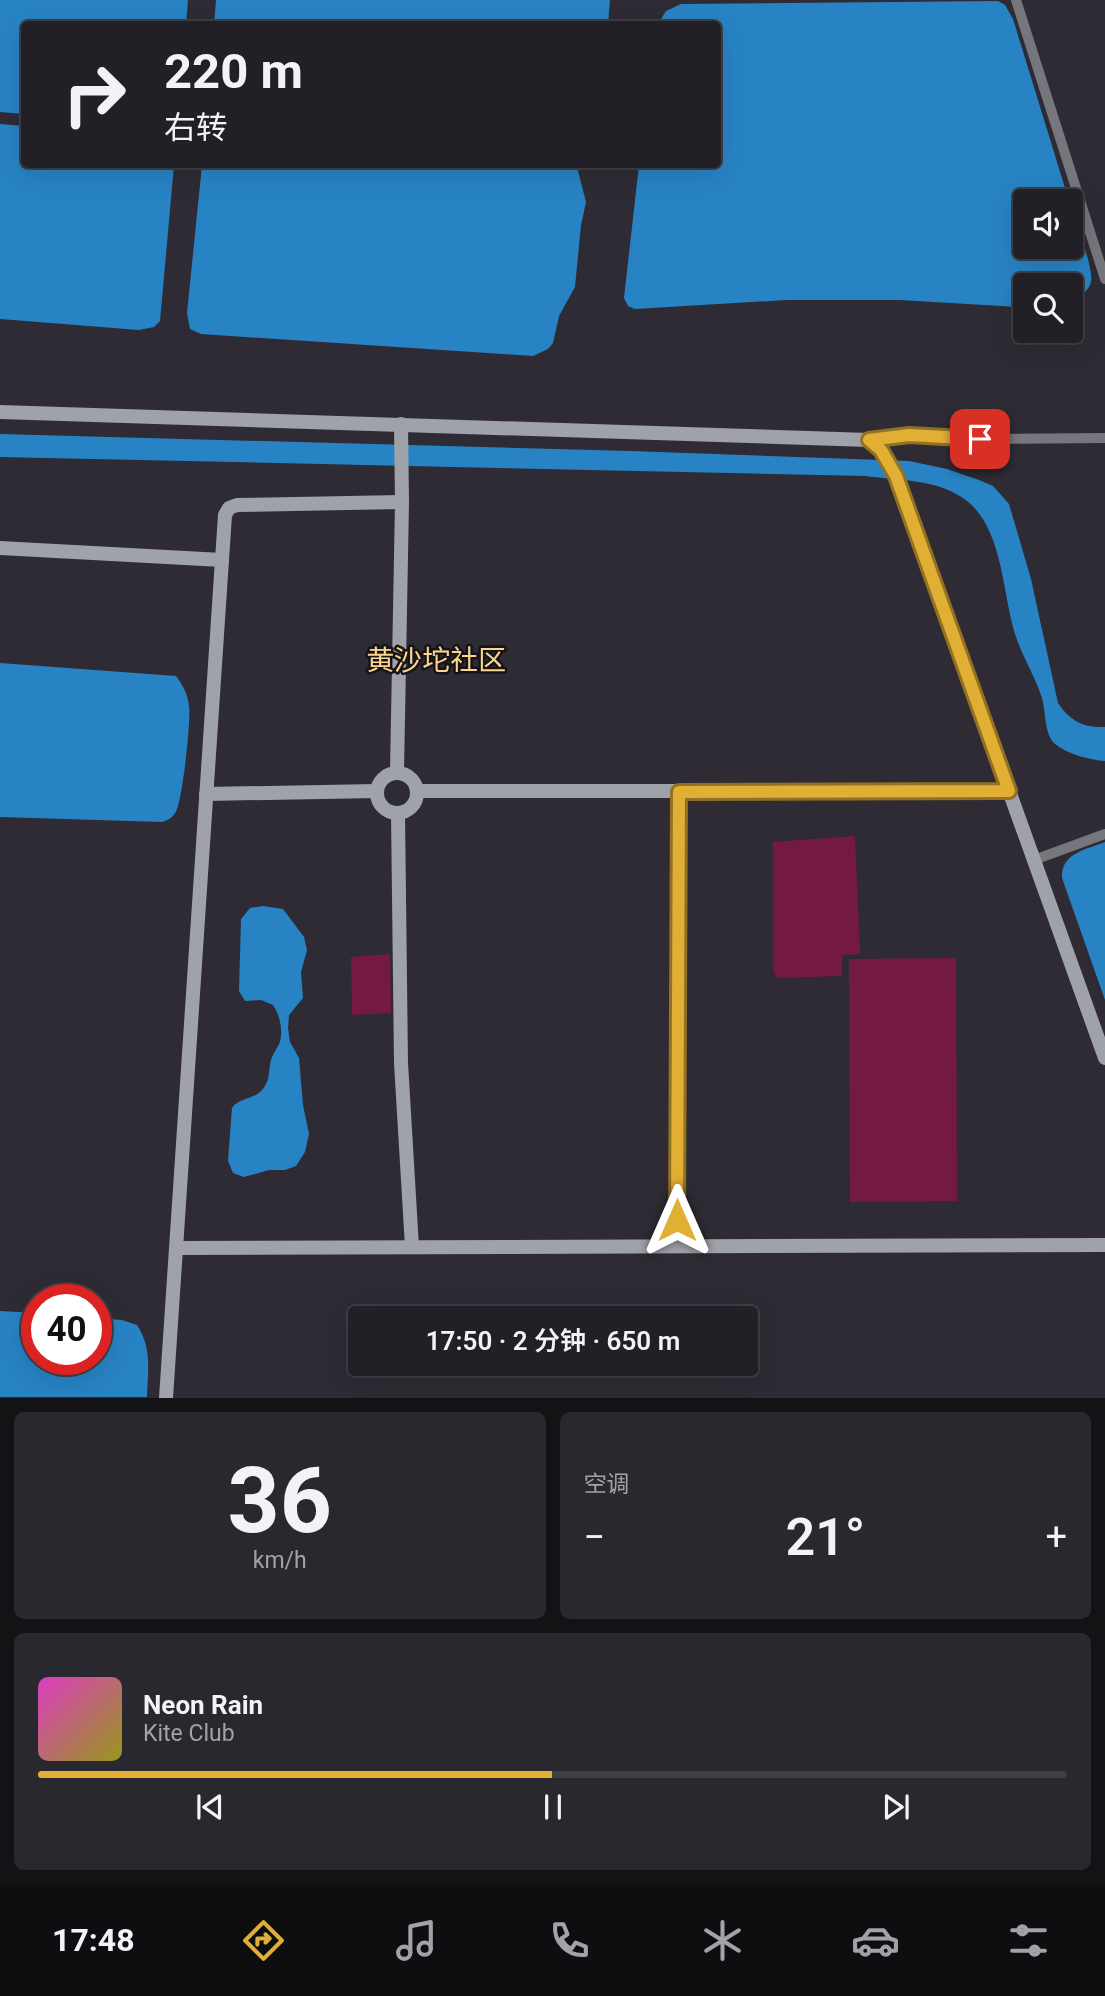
<!DOCTYPE html>
<html lang="zh">
<meta charset="utf-8">
<style>
body{margin:0;font-family:Roboto,"Noto Sans SC",sans-serif;background:#2a282f;color:#f1f3f6;height:100vh;display:flex;flex-direction:column;font-size:26px;white-space:nowrap}
*{box-sizing:border-box;margin:0}
p{font-size:23px;color:#a2a3a7}
.icon{flex:none;width:38px;height:38px;fill:none;stroke:currentColor;stroke-width:2;stroke-linecap:round;stroke-linejoin:round}
.map{position:relative;height:1398px;overflow:hidden}
.side{display:flex;flex-direction:column;gap:14px;padding:14px;background:#131215;flex:1}
.side>*{flex:none}
.hud{position:absolute;left:21px;top:21px;width:700px;height:147px;border-radius:7px;box-shadow:0 7px 28px #0002,0 0 0 2px #3f3e44;background:#222027;color:#f1f3f6;overflow:hidden}
.tools{position:absolute;left:1013px;top:189px;display:grid;gap:14px}
.tools a{display:grid;place-items:center;width:70px;height:70px;border-radius:7px;background:#222027;box-shadow:0 7px 28px #0002,0 0 0 2px #3f3e44;font-size:35px}
.speed{position:absolute;left:21px;top:1284px;display:flex;gap:14px;font-size:35px;font-weight:700;text-align:center}
.speed>*{display:grid;place-content:center;width:91px;height:91px;border-radius:50%;background:#222027;box-shadow:0 7px 28px #0002,0 0 0 2px #3f3e44;line-height:1}
.speed .limit{border:10px solid #d22;background:#fff;color:#111}
.pin{position:absolute;display:grid;place-items:center;width:60px;height:60px;color:#fff;margin:-30px;border-radius:14px;box-shadow:0 4px 10px #0006}
.me{position:absolute;width:77px;margin:-38px;rotate:0deg;stroke-linejoin:round;filter:drop-shadow(0 0 5px #0008)}
.turn{display:flex;align-items:center;gap:24px;height:147px;padding:0 28px;font-size:32px}
.turn .icon{width:91px;height:91px;stroke-width:2.5}
.turn b{display:block;font-size:49px;line-height:60px}
.big{font-size:52px;font-weight:600;line-height:1.1}
.side .tile{flex:1;display:flex;flex-direction:column;justify-content:center;gap:10px;min-width:0;padding:0 24px;border-radius:10px;background:#2a282f}
.side .dial{align-items:center;gap:0}
.dial b{font-size:91px;line-height:1}
.song{display:flex;align-items:center;gap:21px}
.cover{width:84px;height:84px;border-radius:10px;background:linear-gradient(135deg,hsl(310 70% 55%),hsl(60 70% 35%))}
.played{height:7px;border-radius:4px;background:linear-gradient(90deg,#e1af34 50%,#3f3e44 50%)}
.keys{display:flex;justify-content:space-around;direction:ltr}
.heat{display:flex;justify-content:space-between;align-items:center;font-size:38px;direction:ltr}
.side .tiles{flex:1;display:grid;gap:14px;grid-template-columns:1fr 1fr}
.tile:last-child{grid-column:span 2}
.trip{position:absolute;left:348px;top:1306px;width:410px;height:70px;border-radius:7px;background:#222027;box-shadow:0 7px 28px #0002,0 0 0 2px #3f3e44;font-weight:600;line-height:70px;text-align:center}
.menu{display:flex;height:112px;justify-content:space-around;align-items:center;background:#0e0d10;color:#a2a3a7}
.menu .icon{width:49px;height:49px}
.menu .current{color:#e1af34}
.menu b{font-size:32px;color:#f1f3f6}
.map>svg:first-child{display:block}
</style>
<div class="map">
<svg width="1105" height="1398" viewBox="0 0 1105 1398">
<rect width="100%" height="100%" fill="#2e2b34"/>
<!-- green -->
<g fill="#741a41">
<path d="M855 836 860 954 842 955V976L779 978 775 976 773 968V842Z"/>
<path d="M390 954 391 1013 352 1015 351 957Z"/>
<path d="M956 958 957 1201 850 1202 849 959Z"/>
</g>
<!-- water -->
<g fill="#2883c4">
<path d="M0 0H188L186 24H24V114L0 112Z"/>
<path d="M216 0H610L608 24H214Z"/>
<path d="M998 1 1005 5 1013 19 1069 201H1026V247H1071V208C1076 223 1094 269 1091 282 1089 291 1079 298 1071 300V285H1026L1025 306 1019 307 900 300H787L635 309 628 306 624 298 639 165 718 164V24H658L666 11 681 4Z"/>
<path d="M0 124 24 126V164L174 165 160 321 154 327 139 330 0 319Z"/>
<path d="M202 165H580L578 171 586 202 581 225 575 287 559 316 553 343 548 349 533 356 201 334 190 329 187 313Z"/>
<path d="M0 434 631 451 909 461 947 469 979 480 993 486 1009 504 1031 579 1058 703C1070 721 1084 728 1105 727V761C1090 760 1067 754 1055 744 1044 734 1046 712 1042 698 1035 676 1022 656 1015 634 1002 592 1003 525 963 498 935 479 897 480 865 476L0 457Z"/>
<path d="M0 663 176 676C183 685 188 695 189 706 191 722 183 793 177 809 174 817 169 820 162 822L0 817Z"/>
<path d="M1105 842V1000L1062 878C1061 853 1085 850 1105 842Z"/>
<path d="M263 906 283 909 304 937 307 950 301 972 303 998 289 1015 288 1028 290 1042 299 1058 303 1105 309 1134 305 1152 296 1166 285 1170H269L244 1177 233 1173 228 1161 232 1108C239 1098 251 1100 260 1092 272 1081 267 1071 272 1057 274 1052 278 1047 280 1042 283 1030 280 1015 273 1005L261 1000 245 1001 239 991 241 919 250 908Z"/>
<path d="M0 1311 37 1313V1360H96V1318L122 1320 137 1325C152 1347 148 1372 147 1397H0Z"/>
</g>
<g fill="none" stroke-linecap="round" stroke-linejoin="round">
<!-- street -->
<g stroke="#76777c" stroke-width="10">
<path d="M1016 0 1105 279"/>
<path d="M869 440 909 435 980 439 1105 438"/>
<path d="M1034 860 1105 834"/>
</g>
<!-- secondary -->
<g stroke="#a0a2a9" stroke-width="14">
<path d="M0 412 869 440 881 450 896 476 1105 1058"/>
<path d="M0 548 222 560"/>
<path d="M397 772 402 502 401 424"/>
<circle cx="397" cy="793" r="20"/>
<path d="M418 791H1009"/>
<path d="M206 794 377 791"/>
<path d="M398 813 401 1063 412 1247"/>
<path d="M677 1246 679 792"/>
<path d="M177 1248 1105 1245"/>
<path d="M166 1398 225 515 229 508 237 505 402 502"/>
</g>
</g>
<g fill="none" stroke-linecap="round" stroke-linejoin="round">
<defs>
<path id="route" d="M677 1220 679 792 1009 791 896 476 881 450 869 440 909 435 980 439"/>
</defs>
<!-- route casing -->
<use href="#route" stroke="#927222" stroke-width="18"/>
<!-- route -->
<use href="#route" stroke="#e1af34" stroke-width="12"/>
</g>
<g text-anchor="middle" stroke-width="5" stroke-linejoin="round" paint-order="stroke">
<!-- quarter labels -->
<g font-size="28" fill="#f9d68c" stroke="#161418">
<text x="436" y="670">黄沙坨社区</text>
</g>
</g>
</svg>
<div class="tools">
<a><svg class="icon" aria-label="sound" viewBox="0 0 24 24"><path d="M4 9h4l5-4v14l-5-4H4zM17 9q2 3 0 6"/></svg></a>
<a><svg class="icon" aria-label="search" viewBox="0 0 24 24"><circle cx="10" cy="10" r="6"/><path d="M15 15l6 6"/></svg></a>
</div>
<div class="speed"><div class="limit">40</div></div>
<div class="pin" style="left:980px;top:439px;background:#d93025"><svg class="icon" aria-label="arrive" viewBox="0 0 24 24"><path d="M6 21V4h12l-3 4 3 4H6"/></svg></div>
<svg class="me" style="left:677px;top:1220px" viewBox="-20 -20 40 40"><path d="M0-17L14 15 0 8-14 15z" fill="#e1af34" stroke="#fff" stroke-width="4"/></svg>
<div class="trip">17:50 · 2 分钟 · 650 m</div>
<div class="hud">
<div class="turn"><svg class="icon" aria-label="right" viewBox="0 0 24 24"><path d="M7 20v-9h11M14 6l5 5-5 5"/></svg><div><b>220 m</b>右转</div></div>
</div>
</div>
<section class="side">
<div class="tiles">
<div class="tile dial"><b>36</b><p>km/h</p></div>
<div class="tile"><p>空调</p>
<div class="heat"><a>−</a><b class="big">21°</b><a>+</a></div>
</div>
<div class="tile">
<div class="song"><i class="cover"></i><div><b>Neon Rain</b><p>Kite Club</p></div></div>
<div class="played"></div>
<div class="keys"><svg class="icon" aria-label="previous" viewBox="0 0 24 24"><path d="M18 5L8 12l10 7zM5 5v14"/></svg><svg class="icon" aria-label="pause" viewBox="0 0 24 24"><path d="M8 5v14M16 5v14"/></svg><svg class="icon" aria-label="next" viewBox="0 0 24 24"><path d="M6 5l10 7-10 7zM19 5v14"/></svg></div>
</div>
</div>
</section>
<nav class="menu">
<b>17:48</b>
<svg class="icon current" aria-label="directions" viewBox="0 0 24 24"><path d="M12 3l9 9-9 9-9-9zM9 14v-3h6M13 9l2 2-2 2"/></svg>
<svg class="icon" aria-label="music" viewBox="0 0 24 24"><path d="M9 18V5l10-2v13"/><circle cx="6" cy="18" r="3"/><circle cx="16" cy="16" r="3"/></svg>
<svg class="icon" aria-label="phone" viewBox="0 0 24 24"><path d="M5 4h4l2 5-3 2q2 4 5 5l2-3 5 2v4C11 20 4 13 5 4z"/></svg>
<svg class="icon" aria-label="climate" viewBox="0 0 24 24"><path d="M12 3v18M4 7l16 10M4 17L20 7"/></svg>
<svg class="icon" aria-label="car" viewBox="0 0 24 24"><path d="M5 17H2v-5l4-1 3-4h7l3 4 3 1v5h-3M9 17h6M6 11h13"/><circle cx="7" cy="17" r="2"/><circle cx="17" cy="17" r="2"/></svg>
<svg class="icon" aria-label="filters" viewBox="0 0 24 24"><path d="M4 7h16M4 17h16"/><circle cx="9" cy="7" r="2"/><circle cx="15" cy="17" r="2"/></svg>
</nav>
